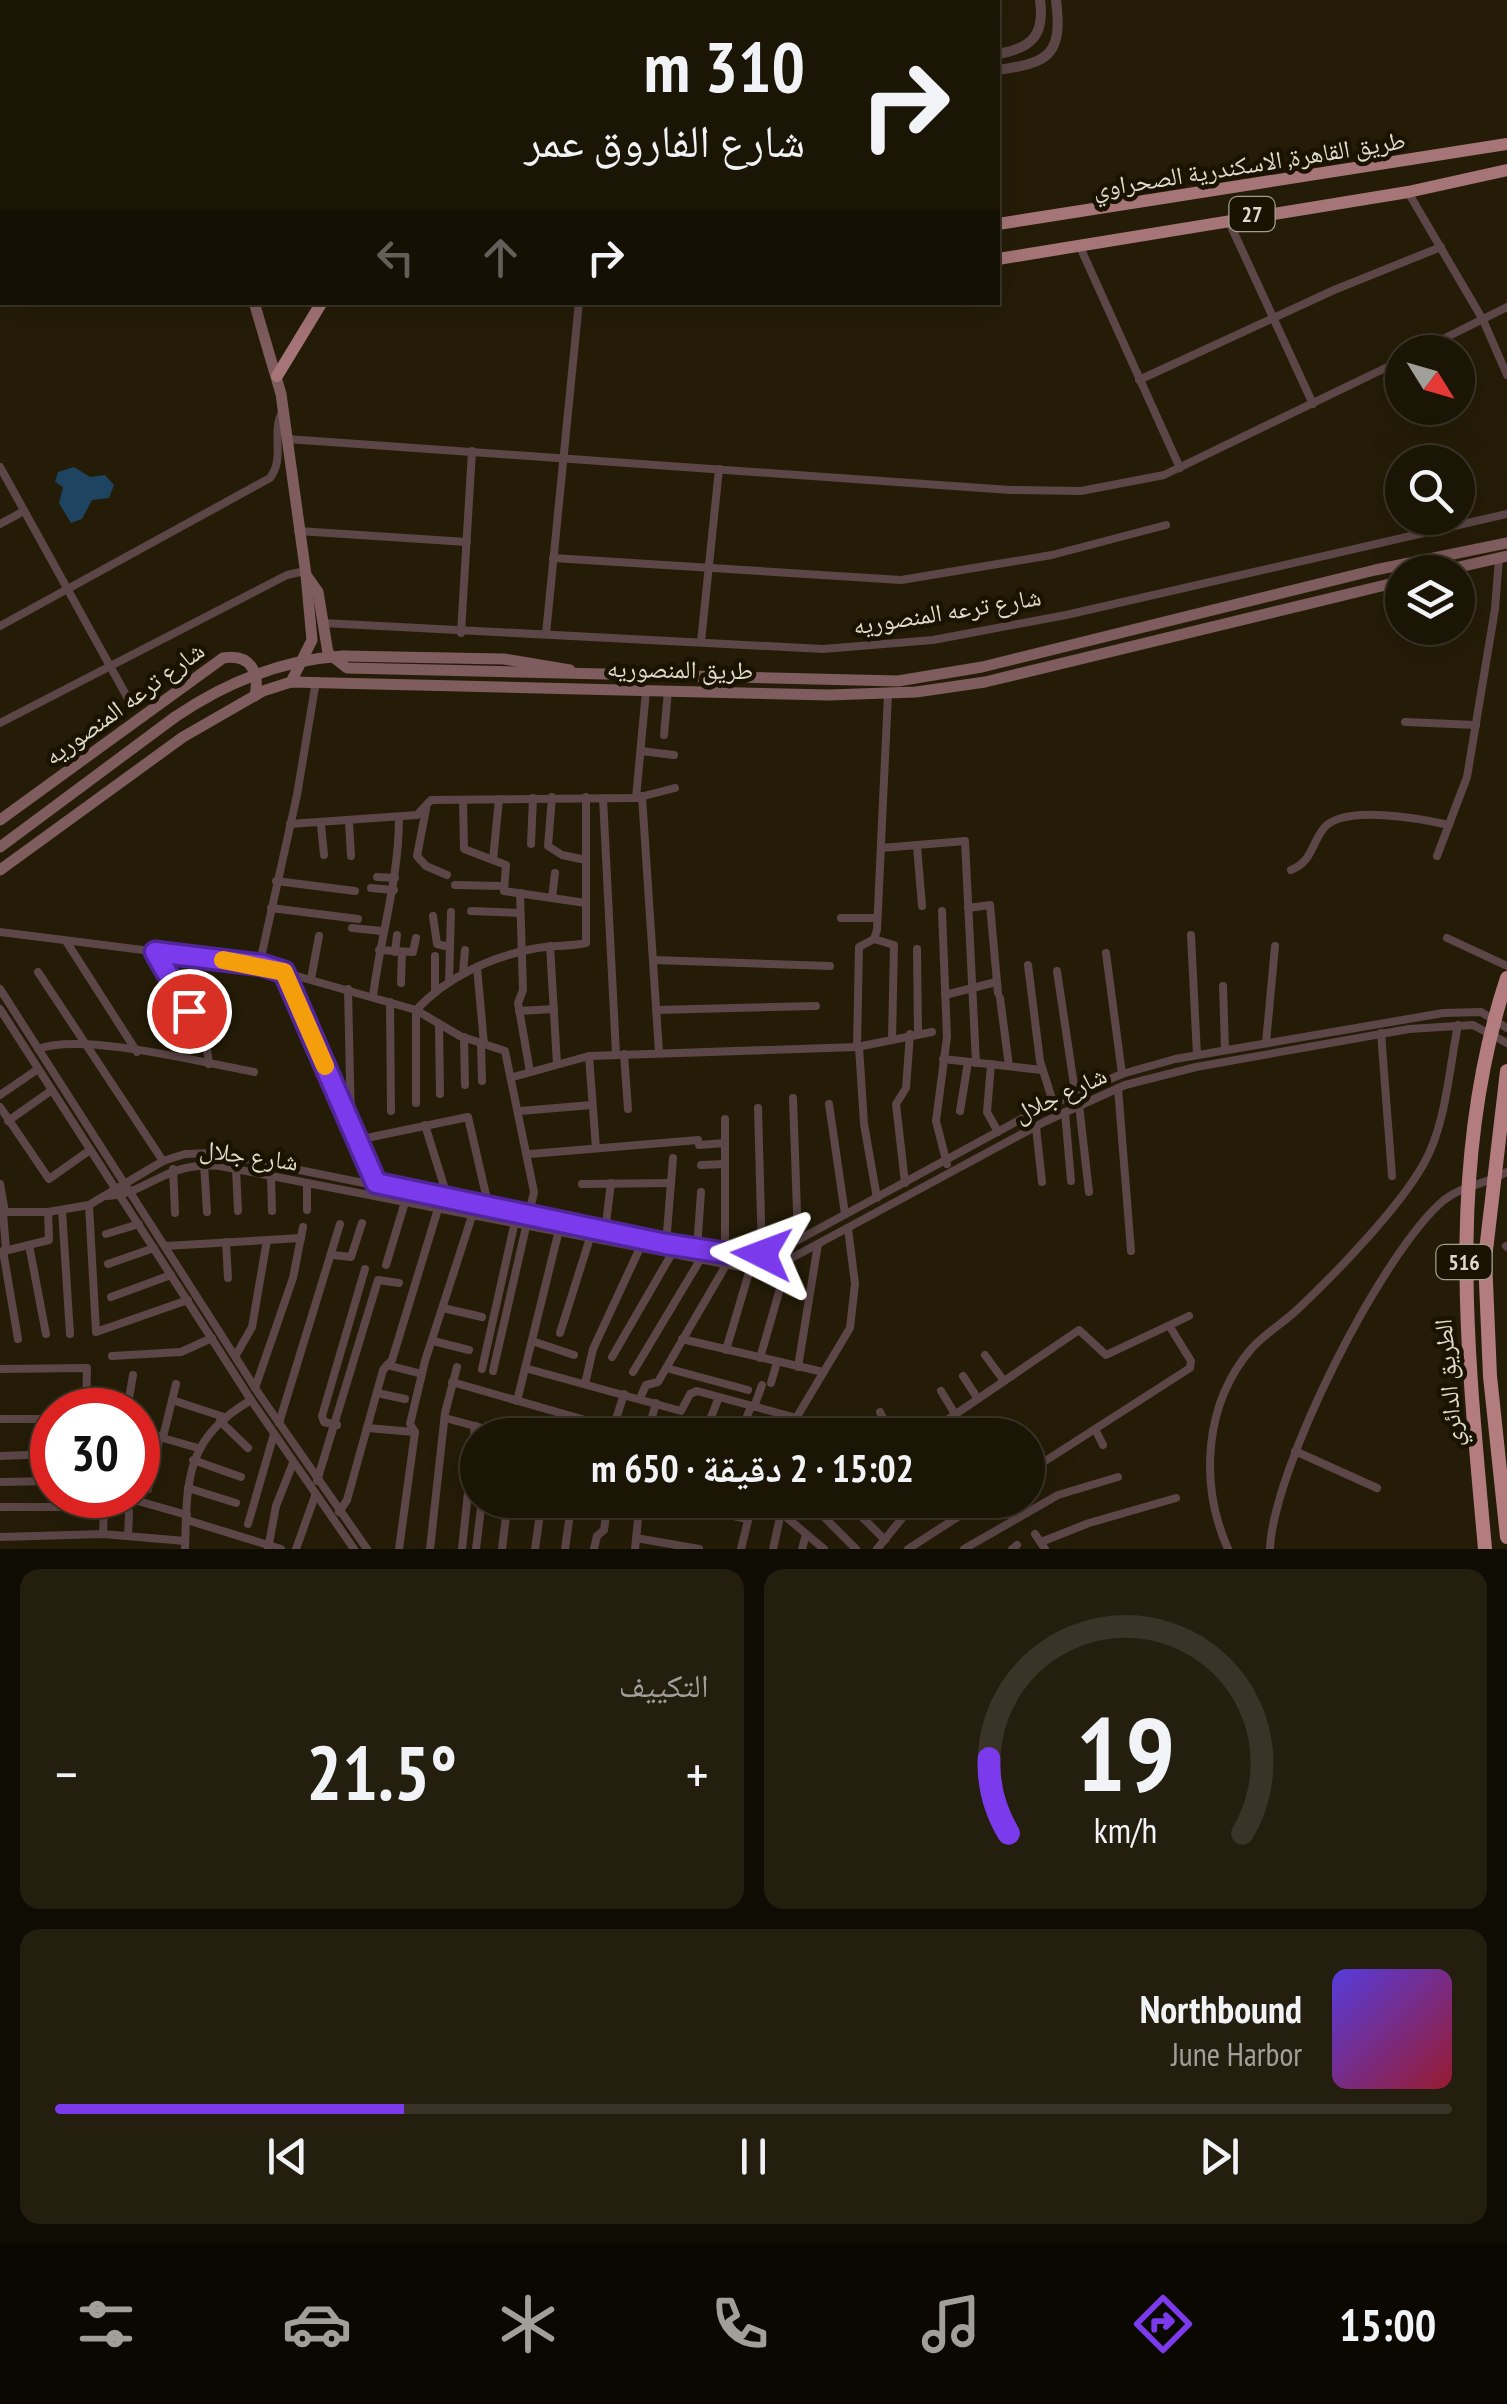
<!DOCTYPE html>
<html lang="ar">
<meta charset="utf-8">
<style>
body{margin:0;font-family:"PT Sans Narrow","Noto Naskh Arabic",sans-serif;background:#241e0f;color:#f1f3f6;direction:rtl;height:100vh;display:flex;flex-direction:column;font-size:38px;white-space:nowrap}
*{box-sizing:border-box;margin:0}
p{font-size:32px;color:#a09f9a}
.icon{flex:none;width:55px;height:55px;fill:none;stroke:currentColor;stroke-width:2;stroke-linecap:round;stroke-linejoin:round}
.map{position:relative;height:1549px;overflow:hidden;direction:ltr}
.drawer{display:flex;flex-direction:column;gap:20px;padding:20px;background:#0f0c03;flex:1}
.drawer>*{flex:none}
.guide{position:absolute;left:0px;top:0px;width:1000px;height:305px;box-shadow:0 10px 40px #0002,0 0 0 2px #393427;direction:rtl;background:#1b1505;color:#f1f3f6;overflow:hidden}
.needle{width:65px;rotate:127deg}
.controls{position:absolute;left:1385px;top:335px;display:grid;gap:20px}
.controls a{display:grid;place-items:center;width:90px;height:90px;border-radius:50%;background:#1b1505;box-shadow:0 10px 40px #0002,0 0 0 2px #393427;font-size:50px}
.speed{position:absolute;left:30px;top:1388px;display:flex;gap:20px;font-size:50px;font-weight:700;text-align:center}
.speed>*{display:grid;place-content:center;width:130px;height:130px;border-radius:50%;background:#1b1505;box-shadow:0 10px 40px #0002,0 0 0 2px #393427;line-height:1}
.speed .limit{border:15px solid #d22;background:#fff;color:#111}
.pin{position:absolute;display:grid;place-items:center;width:85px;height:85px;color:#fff;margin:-42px;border:5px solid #fff;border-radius:50%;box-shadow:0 2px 10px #0007}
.me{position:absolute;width:110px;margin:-55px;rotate:273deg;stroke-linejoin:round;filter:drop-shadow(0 0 8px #0008)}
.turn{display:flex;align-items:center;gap:35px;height:210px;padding:0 30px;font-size:45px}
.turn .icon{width:130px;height:130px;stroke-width:2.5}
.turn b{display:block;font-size:70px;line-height:85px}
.lanes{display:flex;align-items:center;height:95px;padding:0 30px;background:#0003;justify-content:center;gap:50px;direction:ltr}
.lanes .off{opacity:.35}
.big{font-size:75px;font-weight:800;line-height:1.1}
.drawer .card{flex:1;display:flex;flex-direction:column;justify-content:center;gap:15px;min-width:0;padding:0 35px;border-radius:20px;background:#241e0f}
.drawer .dial{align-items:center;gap:0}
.dial svg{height:260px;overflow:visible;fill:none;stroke:#393427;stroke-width:7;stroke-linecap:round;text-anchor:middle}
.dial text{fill:#f1f3f6;stroke:none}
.song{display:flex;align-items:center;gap:30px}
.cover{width:120px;height:120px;border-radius:15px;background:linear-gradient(135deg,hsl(250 70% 55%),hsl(350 70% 35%))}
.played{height:10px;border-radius:5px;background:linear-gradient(90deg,#7c3aed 25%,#393427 25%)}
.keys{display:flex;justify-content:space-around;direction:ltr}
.heat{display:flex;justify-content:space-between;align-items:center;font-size:55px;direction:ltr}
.drawer .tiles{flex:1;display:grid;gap:20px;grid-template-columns:1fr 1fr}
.card:last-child{grid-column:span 2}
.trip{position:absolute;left:460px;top:1418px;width:585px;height:100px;border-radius:50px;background:#1b1505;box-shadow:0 10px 40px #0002,0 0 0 2px #393427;font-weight:800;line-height:100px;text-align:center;direction:rtl}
.dock{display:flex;height:160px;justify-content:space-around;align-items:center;background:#0b0802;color:#a09f9a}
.dock .icon{width:70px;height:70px}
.dock .on{color:#7c3aed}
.dock b{font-size:45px;color:#f1f3f6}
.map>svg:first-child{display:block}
</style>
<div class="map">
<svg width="1507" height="1549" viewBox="0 0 1507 1549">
<rect width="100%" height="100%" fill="#241c07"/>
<!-- water -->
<path fill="#1e4462" d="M74 467 90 477 105 475 114 485 109 498 92 500 82 519 71 523 59 503 63 487 55 482 58 472Z"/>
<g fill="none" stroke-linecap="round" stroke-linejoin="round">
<!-- minor -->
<g stroke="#5c4647" stroke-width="8">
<path d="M1408 192 1483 320 1507 375"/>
<path d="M1229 222 1313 404"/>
<path d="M1080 247 1180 468"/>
<path d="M1417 352 1507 307"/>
<path d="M1139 380 1334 290 1441 247"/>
<path d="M287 439 1010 490 1081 491 1164 475 1402 360"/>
<path d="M0 467 131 704"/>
<path d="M0 524 24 511"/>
<path d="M298 531 467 542"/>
<path d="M553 558 901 580 1052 555 1166 525"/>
<path d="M323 623 823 649 933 640 1066 615 1507 514"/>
<path d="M0 626 270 478C286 457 270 433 283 410"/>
<path d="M461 633 472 451"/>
<path d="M546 634 579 302"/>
<path d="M701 642 719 469"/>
<path d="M316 681 297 795 260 962 265 967 416 1010 460 1036 505 1051 534 1192 493 1371"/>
<path d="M1405 722 1476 725"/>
<path d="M0 723 287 575 305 571"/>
<path d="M664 735 668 691"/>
<path d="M641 751 674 755"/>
<path d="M642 796 659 1052"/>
<path d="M552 797 548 846 562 855 586 860"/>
<path d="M603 798 616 1054"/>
<path d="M636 798 646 691"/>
<path d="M463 800 464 849 506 865 504 891 586 903"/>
<path d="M426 809 417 856 426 866 447 875"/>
<path d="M349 822 351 856"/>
<path d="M290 824 417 815 431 800 636 798 675 788"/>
<path d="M321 825 324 855"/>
<path d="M531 844 533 798"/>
<path d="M917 846 922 906"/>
<path d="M881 848 965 841 976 1063"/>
<path d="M1437 856 1467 777 1495 609 1499 558"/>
<path d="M493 860 499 799"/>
<path d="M1291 870C1312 862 1311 844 1324 828 1344 804 1422 819 1449 825"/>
<path d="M377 877 395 878"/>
<path d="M276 881 355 891"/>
<path d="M455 885 502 886"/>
<path d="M371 888 394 890"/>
<path d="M520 893 523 990 518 1003 530 1072"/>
<path d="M552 898 555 873"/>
<path d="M271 908 358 919"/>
<path d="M968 908 990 905 998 993"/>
<path d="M471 911 520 913"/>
<path d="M942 911 947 1037 936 1121 947 1164"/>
<path d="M433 916 437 944 449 947"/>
<path d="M841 918H877"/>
<path d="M352 928 382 931"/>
<path d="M0 932 262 965"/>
<path d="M1191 935 1197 1055"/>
<path d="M1447 938 1507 966"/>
<path d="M874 939 894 945 892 1040"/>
<path d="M66 941 137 1052"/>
<path d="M550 946 557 1064"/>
<path d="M917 949 918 1033"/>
<path d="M379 950 413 952 416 938"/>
<path d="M155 952 206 1041 209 1064"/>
<path d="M395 952 397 935"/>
<path d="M1106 953 1122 1074"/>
<path d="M435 956V991"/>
<path d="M653 960 830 966"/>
<path d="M1028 965 1040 1061 1053 1102"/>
<path d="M477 967 484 1044"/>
<path d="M1057 971 1075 1092"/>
<path d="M38 972 163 1161"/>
<path d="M284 972 376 1184"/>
<path d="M463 973 465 950"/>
<path d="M311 979 319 936"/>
<path d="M449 981 451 912"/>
<path d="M401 983 402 952"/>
<path d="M1223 986 1225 1050"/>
<path d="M0 989 259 1394 367 1549"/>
<path d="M348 989 351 1124"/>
<path d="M945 995 996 982"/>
<path d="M373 996C381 934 399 879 399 817"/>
<path d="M1000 998 1009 1066"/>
<path d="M390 1002 391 1111"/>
<path d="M0 1009 251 1400 354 1549"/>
<path d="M416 1010C446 978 488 958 532 949 549 945 568 947 586 943V797"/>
<path d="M416 1010V1103"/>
<path d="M656 1010 816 1006"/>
<path d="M519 1011 554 1009"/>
<path d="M439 1025 440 1094"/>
<path d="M1381 1033 1392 1176"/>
<path d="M464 1037 465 1085"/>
<path d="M481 1043 482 1081"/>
<path d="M1266 1043 1275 946"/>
<path d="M857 1047 859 947 874 939 877 930 888 694"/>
<path d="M859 1047 864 1124 877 1198"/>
<path d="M38 1049C83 1032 204 1063 254 1072"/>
<path d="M624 1054 628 1109"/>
<path d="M589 1056 596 1148"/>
<path d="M943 1059 1042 1070"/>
<path d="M991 1064 987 1112 998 1132"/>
<path d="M513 1077 589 1056 857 1047 932 1032"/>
<path d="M1118 1088 1131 1251"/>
<path d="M0 1095 38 1069"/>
<path d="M793 1098 798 1240"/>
<path d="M829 1104 845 1214"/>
<path d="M1079 1105 1089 1192"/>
<path d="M0 1107 49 1179 90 1150"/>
<path d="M758 1108 762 1254"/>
<path d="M520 1111 592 1105"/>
<path d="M960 1111 968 1062"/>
<path d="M1065 1112 1071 1181"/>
<path d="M8 1121 52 1090"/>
<path d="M425 1125 448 1199"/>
<path d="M1036 1127 1042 1182"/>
<path d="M357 1140 468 1117 489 1208"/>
<path d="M699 1145 725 1143"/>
<path d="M530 1154 698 1140"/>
<path d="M204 1164 207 1212"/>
<path d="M701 1165 725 1164"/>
<path d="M236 1168 238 1211"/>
<path d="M173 1169 175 1213"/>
<path d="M271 1176 272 1211"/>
<path d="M905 1183 896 1104 906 1088 910 1034"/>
<path d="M0 1184 5 1212"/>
<path d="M582 1184 671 1183"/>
<path d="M108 1196C150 1193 164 1161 220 1166L750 1269 786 1261 1044 1122 1125 1085 1196 1067 1409 1029 1473 1025 1507 1043"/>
<path d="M89 1205 96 1332 188 1300"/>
<path d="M62 1210 70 1334"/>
<path d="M307 1210V1183"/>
<path d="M0 1212H48L89 1205 163 1161 185 1154 215 1153 666 1244C712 1251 755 1262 798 1240L1036 1111 1122 1074 1175 1059 1443 1013 1481 1012 1507 1028"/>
<path d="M3 1212 6 1250"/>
<path d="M605 1232 611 1183"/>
<path d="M106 1234 139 1224"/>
<path d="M226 1242 228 1278"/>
<path d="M666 1244 673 1158"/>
<path d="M29 1245 46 1334"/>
<path d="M165 1246 301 1238"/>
<path d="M1506 1246 1507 1247"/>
<path d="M697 1249 701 1192"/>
<path d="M3 1251 18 1339"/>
<path d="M0 1252 49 1240 48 1212"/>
<path d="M725 1253V1119"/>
<path d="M333 1255 351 1257 362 1223"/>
<path d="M108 1264 154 1248"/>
<path d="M386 1265 405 1202"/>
<path d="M111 1297 171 1275"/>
<path d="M443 1308 482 1317"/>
<path d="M560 1333 589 1241"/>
<path d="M682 1339 823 1372"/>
<path d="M433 1341 469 1350"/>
<path d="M532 1341 574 1355"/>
<path d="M726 1350 750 1269"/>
<path d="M236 1355 252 1327 267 1240"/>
<path d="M985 1355 1004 1381"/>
<path d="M112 1356 181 1352 212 1338"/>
<path d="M612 1357 671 1255"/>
<path d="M760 1358 788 1261"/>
<path d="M387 1365 422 1374"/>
<path d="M798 1367 818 1244"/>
<path d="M525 1368 681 1411 690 1394 697 1391 793 1417"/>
<path d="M666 1368 748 1390"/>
<path d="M0 1369 87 1368 86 1410"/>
<path d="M482 1369 514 1226"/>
<path d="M633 1372 700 1260"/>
<path d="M963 1376 978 1399"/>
<path d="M452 1382 613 1428"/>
<path d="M771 1383 777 1362"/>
<path d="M585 1384 593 1349 639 1250"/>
<path d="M255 1388 293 1278 303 1227"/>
<path d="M941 1391 955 1414"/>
<path d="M377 1393 405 1399"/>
<path d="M640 1398 646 1385 658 1382 726 1265"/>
<path d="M172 1400 224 1417"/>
<path d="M517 1401 558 1234"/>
<path d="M754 1407 762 1385"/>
<path d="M127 1410 133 1375"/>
<path d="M880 1412 891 1435"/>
<path d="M445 1418 508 1435"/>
<path d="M0 1419H52"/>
<path d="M791 1420 821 1435"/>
<path d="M220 1421 248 1448"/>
<path d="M279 1423 340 1224"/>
<path d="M674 1424 705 1433"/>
<path d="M337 1425 324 1422 322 1416 365 1269"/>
<path d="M367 1428 415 1432"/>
<path d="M138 1431 198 1448"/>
<path d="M1096 1431 1103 1445"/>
<path d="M554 1435 560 1413"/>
<path d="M611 1435 624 1394"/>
<path d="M647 1435 656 1403"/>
<path d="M704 1435 719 1397"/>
<path d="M740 1435 751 1406"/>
<path d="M786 1435 850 1328 855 1284 848 1228"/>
<path d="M925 1435 1079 1330 1106 1355 1189 1316"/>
<path d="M990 1435 993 1433"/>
<path d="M163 1437 176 1384"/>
<path d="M1295 1451 1377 1488"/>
<path d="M0 1456 52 1454"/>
<path d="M193 1460 241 1477"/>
<path d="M1028 1472 1190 1368 1191 1361 1170 1327"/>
<path d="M317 1481 378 1280 399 1283"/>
<path d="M0 1482 52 1481"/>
<path d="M188 1488 236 1503"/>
<path d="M148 1489 160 1436"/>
<path d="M117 1495 187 1515"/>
<path d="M655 1500 748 1519"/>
<path d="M766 1500 824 1549"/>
<path d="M815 1500 825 1518 856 1549"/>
<path d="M845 1500 885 1540"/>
<path d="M891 1500 906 1514"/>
<path d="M0 1507H91"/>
<path d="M339 1512 347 1500 383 1370 392 1360 438 1209"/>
<path d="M187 1520 281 1549"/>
<path d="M248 1524 274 1434"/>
<path d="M103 1534 104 1508"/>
<path d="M1035 1534 1045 1549"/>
<path d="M128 1536 129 1512"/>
<path d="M0 1537 103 1534 185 1541"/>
<path d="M636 1538 699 1549"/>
<path d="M1041 1542 1089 1523 1176 1498"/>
<path d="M185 1549C187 1479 185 1439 251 1400"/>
<path d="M268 1549 276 1506 293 1463"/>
<path d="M296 1549 315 1496"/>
<path d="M399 1549 415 1432 410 1424 425 1361 472 1216"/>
<path d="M430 1549 445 1413 457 1367"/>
<path d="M462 1549 475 1426"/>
<path d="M476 1549 482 1500"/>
<path d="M502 1549 508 1500"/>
<path d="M535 1549 542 1500"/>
<path d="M565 1549 572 1500"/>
<path d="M594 1549 597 1536 604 1530 608 1500"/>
<path d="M635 1549 640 1500"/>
<path d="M741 1549 753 1500"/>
<path d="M773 1549 781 1513"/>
<path d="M802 1549 806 1534"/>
<path d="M877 1549 917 1500"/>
<path d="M908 1549 984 1500"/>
<path d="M964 1549 1058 1495 1118 1477"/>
<path d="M1012 1549 1017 1545"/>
<path d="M1228 1549C1199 1484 1204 1403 1252 1348 1266 1333 1283 1323 1298 1309 1336 1273 1398 1209 1423 1165 1446 1126 1449 1069 1458 1025"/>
<path d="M1270 1549C1273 1468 1382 1252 1444 1200 1463 1185 1487 1184 1507 1172"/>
</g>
<!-- tertiary -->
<g stroke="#5c4647" stroke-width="10">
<path d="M998 54C1032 48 1045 35 1040 0"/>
<path d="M998 70C1049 63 1063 55 1056 0"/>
</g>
<!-- secondary -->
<g stroke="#7f5c5e" stroke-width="11">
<path d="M254 302 281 394 306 575 312 640 291 682"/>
<path d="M1437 572 1507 556"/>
<path d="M306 575 318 592 328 653 347 668 898 681 982 667 1375 570 1507 543"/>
<path d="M343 656 504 659 570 670"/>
<path d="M0 820 223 658C250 653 260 672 255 696"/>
<path d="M0 847 175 717"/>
<path d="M0 870 183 737 263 691 291 682 829 695 916 692 985 682 1402 581"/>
</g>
<!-- trunk -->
<g stroke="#a67578" stroke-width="12">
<path d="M112 0V2"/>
<path d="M163 0V2"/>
<path d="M174 0V2"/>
<path d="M998 224 1507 144"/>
<path d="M998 259 1408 192 1507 170"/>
<path d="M0 299 2 296"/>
<path d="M277 376 322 302"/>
</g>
<!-- secondary-bridge -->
<path stroke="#7f5c5e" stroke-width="11" d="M175 717C226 682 280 660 343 656"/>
<!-- motorway-bridge -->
<g stroke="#b37d80" stroke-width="14">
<path d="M1507 1071 1485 1259 1490 1376 1507 1537"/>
<path d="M1485 1549C1468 1357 1445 1165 1507 978"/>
</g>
</g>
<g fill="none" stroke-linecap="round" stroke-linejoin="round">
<defs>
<path id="route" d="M189 1011 155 952 262 965 284 972 376 1183 666 1244 725 1253 762 1254"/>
</defs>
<!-- route casing -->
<use href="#route" stroke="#51269a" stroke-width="25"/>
<!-- route -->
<use href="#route" stroke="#7c3aed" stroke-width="18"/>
<!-- slow -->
<path stroke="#f59e0b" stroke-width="18" d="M223 960 284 972 325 1066"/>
</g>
<g text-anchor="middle" stroke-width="9" stroke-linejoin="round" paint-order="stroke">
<!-- shield labels -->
<g fill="#1a1301" stroke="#a49e90" stroke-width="2.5">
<rect x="1229.5" y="197" width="45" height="34" rx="8"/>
<rect x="1436.5" y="1245" width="55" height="34" rx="8"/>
</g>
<g font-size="22" font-weight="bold" fill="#dfdacd">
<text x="1252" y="222">27</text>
<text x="1464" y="1270">516</text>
</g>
<!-- street labels -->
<g font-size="25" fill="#dfdacd" stroke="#1a1301">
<text transform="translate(1249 164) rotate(-9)" y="9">طريق القاهرة, الاسكندرية الصحراوي</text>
<text transform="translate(947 611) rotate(-9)" y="9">شارع ترعه المنصوريه</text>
<text transform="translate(680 669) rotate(1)" y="9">طريق المنصوريه</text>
<text transform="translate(124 703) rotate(-36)" y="9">شارع ترعه المنصوريه</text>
<text transform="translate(1060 1094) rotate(-25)" y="9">شارع جلال</text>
<text transform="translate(249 1155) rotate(8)" y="9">شارع جلال</text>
<text transform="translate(1448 1383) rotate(-95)" y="9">الطريق الدائري</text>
</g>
</g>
</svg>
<div class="controls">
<a><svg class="needle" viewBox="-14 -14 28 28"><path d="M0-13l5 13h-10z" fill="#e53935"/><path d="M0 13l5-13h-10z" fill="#a09f9a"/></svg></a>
<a><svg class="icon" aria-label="search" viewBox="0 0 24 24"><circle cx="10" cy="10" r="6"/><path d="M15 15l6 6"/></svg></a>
<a><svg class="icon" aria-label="layers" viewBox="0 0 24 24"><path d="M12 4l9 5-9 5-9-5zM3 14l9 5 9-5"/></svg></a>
</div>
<div class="speed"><div class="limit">30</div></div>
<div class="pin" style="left:189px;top:1011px;background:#d93025"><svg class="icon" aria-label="arrive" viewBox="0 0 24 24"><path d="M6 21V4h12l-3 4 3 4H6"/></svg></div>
<svg class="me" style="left:762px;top:1254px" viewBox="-20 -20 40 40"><path d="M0-17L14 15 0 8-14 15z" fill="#7c3aed" stroke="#fff" stroke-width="4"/></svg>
<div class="trip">15:02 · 2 دقيقة · 650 m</div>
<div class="guide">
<div class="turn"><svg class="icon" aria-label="right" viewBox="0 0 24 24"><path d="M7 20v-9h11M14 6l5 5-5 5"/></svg><div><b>310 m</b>شارع الفاروق عمر</div></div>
<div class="lanes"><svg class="icon off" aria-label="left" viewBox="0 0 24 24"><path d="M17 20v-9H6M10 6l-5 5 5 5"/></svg><svg class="icon off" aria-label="ahead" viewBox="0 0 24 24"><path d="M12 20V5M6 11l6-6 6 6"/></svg><svg class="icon" aria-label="right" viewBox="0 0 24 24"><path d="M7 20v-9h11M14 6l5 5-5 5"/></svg></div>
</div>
</div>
<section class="drawer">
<div class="tiles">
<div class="card dial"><svg viewBox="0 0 100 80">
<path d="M14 69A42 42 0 1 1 86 69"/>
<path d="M14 69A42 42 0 0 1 8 46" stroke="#7c3aed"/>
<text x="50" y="56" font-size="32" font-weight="700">19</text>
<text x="50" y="72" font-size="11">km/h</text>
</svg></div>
<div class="card"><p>التكييف</p>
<div class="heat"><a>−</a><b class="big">21.5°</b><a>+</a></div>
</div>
<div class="card">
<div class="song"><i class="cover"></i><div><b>Northbound</b><p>June Harbor</p></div></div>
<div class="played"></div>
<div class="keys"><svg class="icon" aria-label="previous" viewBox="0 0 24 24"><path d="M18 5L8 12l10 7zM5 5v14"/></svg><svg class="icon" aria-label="pause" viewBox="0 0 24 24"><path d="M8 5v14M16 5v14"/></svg><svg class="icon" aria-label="next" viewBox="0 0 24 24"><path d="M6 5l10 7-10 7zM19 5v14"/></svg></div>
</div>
</div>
</section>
<nav class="dock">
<b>15:00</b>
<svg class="icon on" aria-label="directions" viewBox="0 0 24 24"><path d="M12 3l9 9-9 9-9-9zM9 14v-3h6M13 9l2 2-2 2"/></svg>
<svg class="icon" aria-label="music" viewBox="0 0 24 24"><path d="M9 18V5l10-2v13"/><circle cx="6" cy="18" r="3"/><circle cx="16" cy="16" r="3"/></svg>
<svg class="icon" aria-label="phone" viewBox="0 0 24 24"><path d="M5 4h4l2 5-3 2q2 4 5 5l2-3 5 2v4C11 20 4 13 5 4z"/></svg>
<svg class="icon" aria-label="climate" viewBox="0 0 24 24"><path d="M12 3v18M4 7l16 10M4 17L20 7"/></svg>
<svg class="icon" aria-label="car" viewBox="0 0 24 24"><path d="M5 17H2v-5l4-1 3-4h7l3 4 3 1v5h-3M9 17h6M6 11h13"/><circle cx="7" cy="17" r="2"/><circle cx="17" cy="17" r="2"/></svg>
<svg class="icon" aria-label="filters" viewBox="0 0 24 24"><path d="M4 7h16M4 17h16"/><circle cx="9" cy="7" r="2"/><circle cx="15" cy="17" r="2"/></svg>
</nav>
